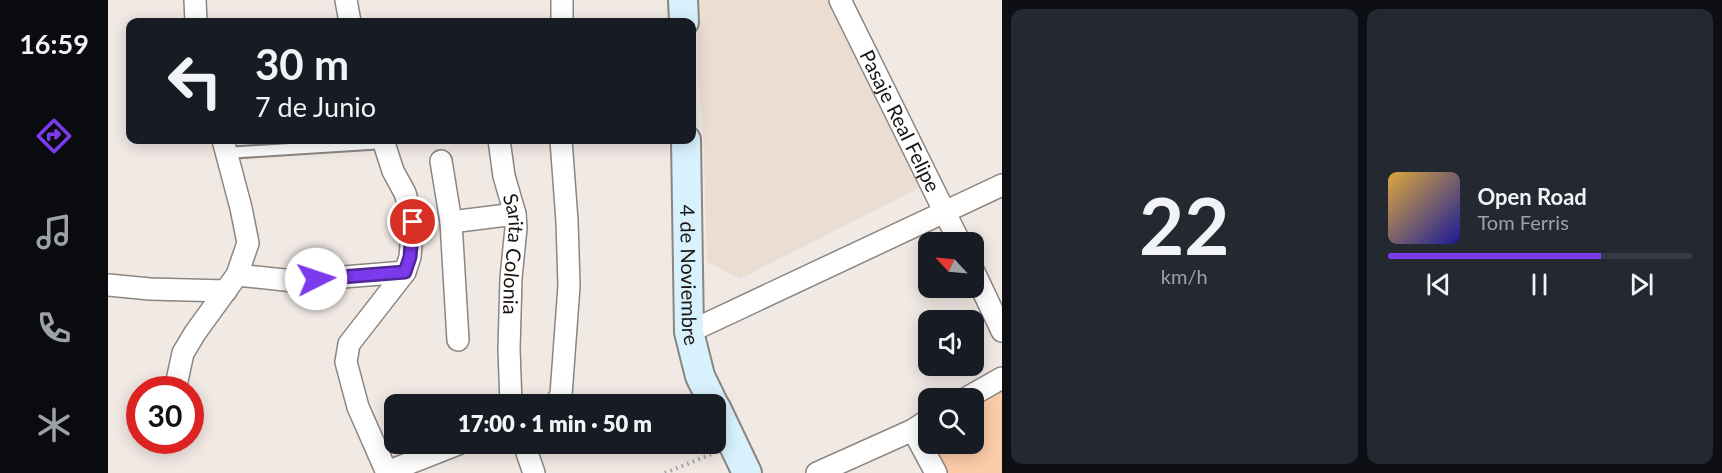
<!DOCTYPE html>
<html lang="es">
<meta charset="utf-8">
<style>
body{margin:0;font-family:Lato,sans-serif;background:#242831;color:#f1f3f6;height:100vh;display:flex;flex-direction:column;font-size:22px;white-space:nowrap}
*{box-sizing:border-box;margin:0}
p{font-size:20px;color:#9ea1a6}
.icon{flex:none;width:33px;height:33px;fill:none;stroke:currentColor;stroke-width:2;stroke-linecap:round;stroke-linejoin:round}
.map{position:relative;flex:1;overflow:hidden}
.panel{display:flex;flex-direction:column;gap:9px;padding:9px;background:#0d0f14;width:720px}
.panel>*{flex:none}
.hud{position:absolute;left:18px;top:18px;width:570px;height:126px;border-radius:12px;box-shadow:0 3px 15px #0003;background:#171b24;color:#f1f3f6;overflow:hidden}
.needle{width:39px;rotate:296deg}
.controls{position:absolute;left:810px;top:232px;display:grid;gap:12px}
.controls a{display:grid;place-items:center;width:66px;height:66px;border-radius:12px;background:#171b24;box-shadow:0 3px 15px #0003;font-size:30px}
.speed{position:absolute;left:18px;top:376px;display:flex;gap:12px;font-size:30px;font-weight:700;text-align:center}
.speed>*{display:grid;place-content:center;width:78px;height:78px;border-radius:50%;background:#171b24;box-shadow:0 3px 15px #0003;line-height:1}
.speed .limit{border:9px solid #d22;background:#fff;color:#111}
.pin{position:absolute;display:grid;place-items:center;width:51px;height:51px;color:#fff;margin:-26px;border:3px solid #fff;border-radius:50%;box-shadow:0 2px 6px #0007}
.me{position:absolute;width:66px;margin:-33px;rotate:86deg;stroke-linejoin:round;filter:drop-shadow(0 0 4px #0008)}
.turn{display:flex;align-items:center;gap:21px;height:126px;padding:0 30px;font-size:27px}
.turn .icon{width:78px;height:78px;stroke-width:2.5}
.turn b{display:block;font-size:42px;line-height:51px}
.panel .widget{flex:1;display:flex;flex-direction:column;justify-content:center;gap:9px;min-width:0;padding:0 21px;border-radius:12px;background:#242831}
.panel .dial{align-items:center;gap:0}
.dial b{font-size:78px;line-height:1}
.song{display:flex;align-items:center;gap:18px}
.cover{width:72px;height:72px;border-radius:9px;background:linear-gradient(135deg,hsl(40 70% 55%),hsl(240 70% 35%))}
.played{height:6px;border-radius:3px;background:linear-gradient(90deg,#7c3aed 70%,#363941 70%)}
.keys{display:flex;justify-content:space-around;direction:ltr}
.panel .tiles{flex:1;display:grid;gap:9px;grid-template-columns:repeat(2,1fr)}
.trip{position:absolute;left:276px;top:394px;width:342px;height:60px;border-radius:12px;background:#171b24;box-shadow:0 3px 15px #0003;font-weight:800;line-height:60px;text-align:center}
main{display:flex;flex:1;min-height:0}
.tab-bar{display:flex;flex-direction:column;width:108px;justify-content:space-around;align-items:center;background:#090b0e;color:#9ea1a6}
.tab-bar .icon{width:42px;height:42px}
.tab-bar .current{color:#7c3aed}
.tab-bar b{font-size:27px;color:#f1f3f6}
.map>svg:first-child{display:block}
</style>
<main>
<nav class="tab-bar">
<b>16:59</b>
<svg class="icon current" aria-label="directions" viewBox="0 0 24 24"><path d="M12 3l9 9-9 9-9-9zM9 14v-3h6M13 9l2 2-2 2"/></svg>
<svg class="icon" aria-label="music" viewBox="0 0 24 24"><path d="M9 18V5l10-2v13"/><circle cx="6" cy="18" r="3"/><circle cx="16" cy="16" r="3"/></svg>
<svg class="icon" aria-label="phone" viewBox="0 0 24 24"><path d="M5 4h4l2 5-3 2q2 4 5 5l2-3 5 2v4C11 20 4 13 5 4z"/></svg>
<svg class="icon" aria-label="climate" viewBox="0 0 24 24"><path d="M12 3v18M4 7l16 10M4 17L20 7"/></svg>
</nav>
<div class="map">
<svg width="894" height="473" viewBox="0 0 894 473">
<rect width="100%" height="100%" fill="#f1e9e4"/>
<!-- built -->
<path fill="#ecddd3" d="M588 0H724L819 184 632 279 599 262 595 129 591 86Z"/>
<!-- green -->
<path fill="#fccca9" d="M894 386V473H835L814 432 820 428V444H866V402Z"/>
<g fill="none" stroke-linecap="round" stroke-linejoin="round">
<defs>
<path id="lane" d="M118 153 277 143"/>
<g id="street">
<path d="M87 0 88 22"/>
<path d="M238 0 242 22"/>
<path id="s1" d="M732 0 852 243"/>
<path d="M454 22V0"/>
<path d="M275 140 285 171 297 193 305 222 302 257 297 272 241 344 238 362 250 407 279 473"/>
<path id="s2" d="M391 140 396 176 407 214 408 228 403 278 401 349 403 405"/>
<path d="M333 161 343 222 350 340"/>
<path d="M343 222 407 214"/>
<path d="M866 272 894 331"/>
<path d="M129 275 186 281 297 272"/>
<path d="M0 285 42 289 118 291"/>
<path d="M581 332 894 185"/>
<path d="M67 390 75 353 87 333 129 275 140 243 133 208 115 140"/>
<path d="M857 399 894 378"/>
<path d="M447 405 453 395 461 286 459 221 453 140"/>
<path d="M805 430 828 473"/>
<path d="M416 444 426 473"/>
<path d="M279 472 350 444"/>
<path d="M709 473 805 430 820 420"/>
</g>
<g id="secondary">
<path d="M575 0 576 22"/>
<path id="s3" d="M578 140 581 332 592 376 606 405"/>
<path d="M608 408 639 473"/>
</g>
</defs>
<!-- lane casing -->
<use href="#lane" stroke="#8c8580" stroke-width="14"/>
<!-- street casing -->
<use href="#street" stroke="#8c8580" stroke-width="24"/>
<!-- secondary casing -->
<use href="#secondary" stroke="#8c8580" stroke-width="32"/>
<!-- path -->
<path stroke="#a09a96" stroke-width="4" stroke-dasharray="1.5 4.5" stroke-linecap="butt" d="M557 473 604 454"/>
<!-- lane -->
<use href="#lane" stroke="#fff" stroke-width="10"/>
<!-- street -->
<use href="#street" stroke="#fff" stroke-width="21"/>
<!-- secondary -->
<use href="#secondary" stroke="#d8f2fd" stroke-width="28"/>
</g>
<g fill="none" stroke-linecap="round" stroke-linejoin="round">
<defs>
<path id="route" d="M208 279 297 272 302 257 305 222"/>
</defs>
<!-- route casing -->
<use href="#route" stroke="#51269a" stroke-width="15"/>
<!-- route -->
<use href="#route" stroke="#7c3aed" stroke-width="10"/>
</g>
<g text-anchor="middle" stroke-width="5" stroke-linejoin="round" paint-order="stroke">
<!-- street labels -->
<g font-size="20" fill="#181513" stroke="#fef6f1">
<text dy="7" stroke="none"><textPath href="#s1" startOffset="135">Pasaje Real Felipe</textPath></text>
<text dy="7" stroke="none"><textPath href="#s2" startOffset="116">Sarita Colonia</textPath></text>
<text dy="7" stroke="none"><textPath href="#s3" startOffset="135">4 de Noviembre</textPath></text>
</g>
</g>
</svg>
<div class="controls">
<a><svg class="needle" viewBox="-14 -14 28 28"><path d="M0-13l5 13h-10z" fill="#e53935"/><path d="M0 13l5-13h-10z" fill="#9ea1a6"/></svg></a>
<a><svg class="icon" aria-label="sound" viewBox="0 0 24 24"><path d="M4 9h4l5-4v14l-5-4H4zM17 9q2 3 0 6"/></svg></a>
<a><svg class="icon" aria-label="search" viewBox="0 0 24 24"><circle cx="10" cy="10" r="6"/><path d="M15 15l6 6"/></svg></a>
</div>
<div class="speed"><div class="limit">30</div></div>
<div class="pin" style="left:305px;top:222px;background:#d93025"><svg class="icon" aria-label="arrive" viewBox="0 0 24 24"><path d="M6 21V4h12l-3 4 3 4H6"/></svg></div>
<svg class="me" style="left:208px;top:279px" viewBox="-20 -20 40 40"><circle r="19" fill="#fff"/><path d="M0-13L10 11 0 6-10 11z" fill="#7c3aed"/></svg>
<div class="trip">17:00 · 1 min · 50 m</div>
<div class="hud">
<div class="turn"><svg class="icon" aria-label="left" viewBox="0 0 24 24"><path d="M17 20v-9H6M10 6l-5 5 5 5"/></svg><div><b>30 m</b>7 de Junio</div></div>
</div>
</div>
<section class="panel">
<div class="tiles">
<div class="widget dial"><b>22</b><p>km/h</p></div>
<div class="widget">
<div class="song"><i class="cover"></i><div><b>Open Road</b><p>Tom Ferris</p></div></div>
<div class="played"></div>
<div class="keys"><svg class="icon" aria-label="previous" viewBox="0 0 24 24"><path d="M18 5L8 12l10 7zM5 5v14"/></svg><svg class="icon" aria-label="pause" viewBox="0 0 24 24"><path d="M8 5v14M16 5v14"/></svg><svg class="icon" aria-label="next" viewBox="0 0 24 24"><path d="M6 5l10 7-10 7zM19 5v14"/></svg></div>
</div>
</div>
</section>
</main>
